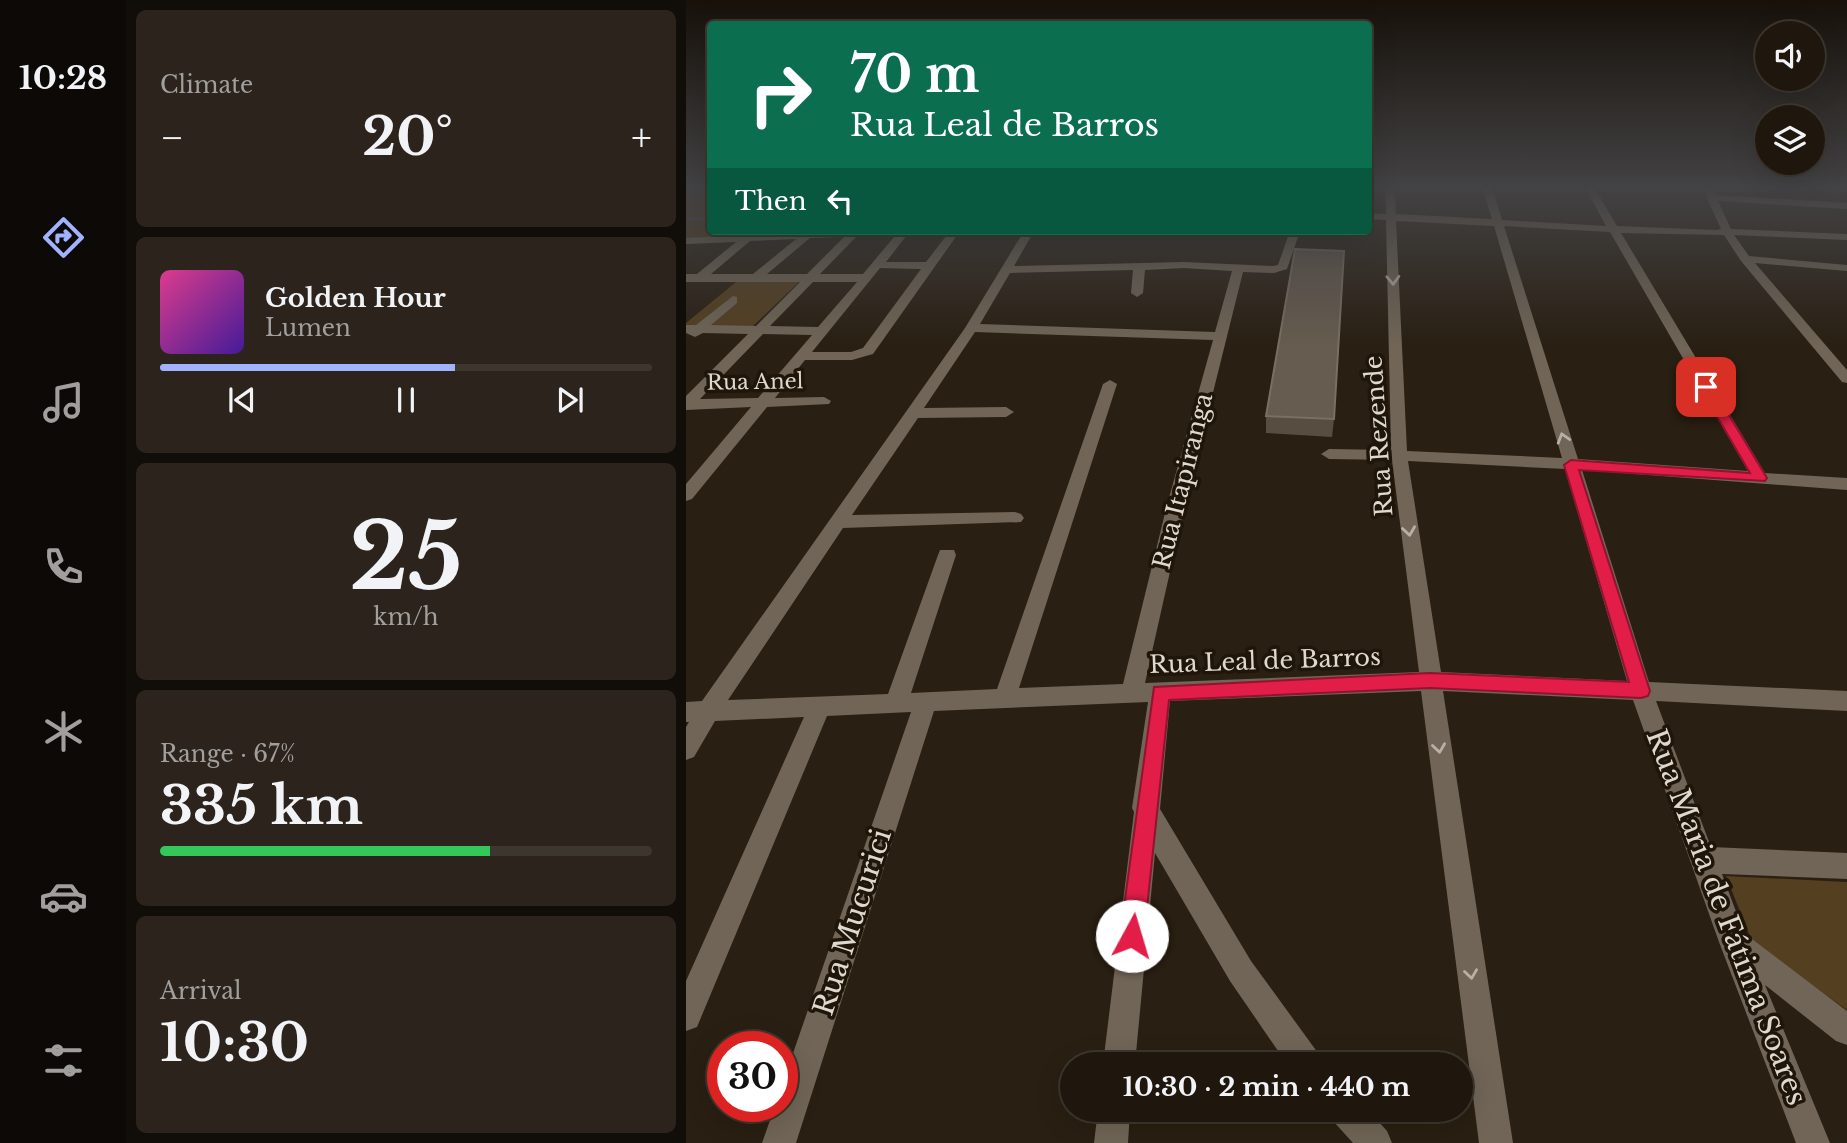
<!DOCTYPE html>
<meta charset="utf-8">
<style>
body{margin:0;font-family:"Libre Baskerville",serif;background:#2c241c;color:#f1f3f6;height:100vh;display:flex;flex-direction:column;font-size:26px;white-space:nowrap}
*{box-sizing:border-box;margin:0}
p{font-size:23px;color:#a19f9e}
.icon{flex:none;width:38px;height:38px;fill:none;stroke:currentColor;stroke-width:2;stroke-linecap:round;stroke-linejoin:round}
.map{position:relative;flex:1;overflow:hidden}
.drawer{display:flex;flex-direction:column;gap:10px;padding:10px;background:#110d08;width:560px}
.drawer>*{flex:none}
.banner{position:absolute;left:21px;top:21px;width:665px;height:214px;border-radius:7px;box-shadow:0 7px 28px #0002,0 0 0 2px #3c362e;background:#0b6e4f;color:#fff;overflow:hidden}
.tools{position:absolute;left:1069px;top:21px;display:grid;gap:14px}
.tools a{display:grid;place-items:center;width:70px;height:70px;border-radius:50%;background:#1f170e;box-shadow:0 7px 28px #0002,0 0 0 2px #3c362e;font-size:35px}
.speed{position:absolute;left:21px;top:1031px;display:flex;gap:14px;font-size:35px;font-weight:700;text-align:center}
.speed>*{display:grid;place-content:center;width:91px;height:91px;border-radius:50%;background:#1f170e;box-shadow:0 7px 28px #0002,0 0 0 2px #3c362e;line-height:1}
.speed .limit{border:10px solid #d22;background:#fff;color:#111}
.pin{position:absolute;display:grid;place-items:center;width:60px;height:60px;color:#fff;margin:-30px;border-radius:14px;box-shadow:0 4px 10px #0006}
.me{position:absolute;width:77px;margin:-38px;rotate:6deg;stroke-linejoin:round;filter:drop-shadow(0 0 5px #0008)}
.turn{display:flex;align-items:center;gap:24px;height:147px;padding:0 28px;font-size:32px}
.turn .icon{width:91px;height:91px;stroke-width:2.5}
.turn b{display:block;font-size:49px;line-height:60px}
.then{display:flex;align-items:center;height:66px;padding:0 28px;background:#0003;gap:14px;font-size:26px}
.big{font-size:52px;font-weight:800;line-height:1.1}
.drawer .card{flex:1;display:flex;flex-direction:column;justify-content:center;gap:10px;min-width:0;padding:0 24px;border-radius:10px;background:#2c241c}
.drawer .dial{align-items:center;gap:0}
.dial b{font-size:91px;line-height:1}
.song{display:flex;align-items:center;gap:21px}
.cover{width:84px;height:84px;border-radius:10px;background:linear-gradient(135deg,hsl(330 70% 55%),hsl(260 70% 35%))}
.played{height:7px;border-radius:4px;background:linear-gradient(90deg,#a1b3fd 60%,#3c362e 60%)}
.keys{display:flex;justify-content:space-around;direction:ltr}
.heat{display:flex;justify-content:space-between;align-items:center;font-size:38px;direction:ltr}
.charge{height:10px;border-radius:5px;background:linear-gradient(90deg,#34c759 67%,#3c362e 0)}
.trip{position:absolute;left:374px;top:1052px;width:413px;height:70px;border-radius:35px;background:#1f170e;box-shadow:0 7px 28px #0002,0 0 0 2px #3c362e;font-weight:800;line-height:70px;text-align:center}
main{display:flex;flex:1;min-height:0}
.menu{display:flex;flex-direction:column;width:126px;justify-content:space-around;align-items:center;background:#0c0906;color:#a19f9e}
.menu .icon{width:49px;height:49px}
.menu .active{color:#a1b3fd}
.menu b{font-size:32px;color:#f1f3f6}
.map>svg:first-child{display:block}
</style>
<main>
<nav class="menu">
<b>10:28</b>
<svg class="icon active" aria-label="directions" viewBox="0 0 24 24"><path d="M12 3l9 9-9 9-9-9zM9 14v-3h6M13 9l2 2-2 2"/></svg>
<svg class="icon" aria-label="music" viewBox="0 0 24 24"><path d="M9 18V5l10-2v13"/><circle cx="6" cy="18" r="3"/><circle cx="16" cy="16" r="3"/></svg>
<svg class="icon" aria-label="phone" viewBox="0 0 24 24"><path d="M5 4h4l2 5-3 2q2 4 5 5l2-3 5 2v4C11 20 4 13 5 4z"/></svg>
<svg class="icon" aria-label="climate" viewBox="0 0 24 24"><path d="M12 3v18M4 7l16 10M4 17L20 7"/></svg>
<svg class="icon" aria-label="car" viewBox="0 0 24 24"><path d="M5 17H2v-5l4-1 3-4h7l3 4 3 1v5h-3M9 17h6M6 11h13"/><circle cx="7" cy="17" r="2"/><circle cx="17" cy="17" r="2"/></svg>
<svg class="icon" aria-label="filters" viewBox="0 0 24 24"><path d="M4 7h16M4 17h16"/><circle cx="9" cy="7" r="2"/><circle cx="15" cy="17" r="2"/></svg>
</nav>
<section class="drawer">
<div class="card"><p>Climate</p>
<div class="heat"><a>−</a><b class="big">20°</b><a>+</a></div>
</div>
<div class="card">
<div class="song"><i class="cover"></i><div><b>Golden Hour</b><p>Lumen</p></div></div>
<div class="played"></div>
<div class="keys"><svg class="icon" aria-label="previous" viewBox="0 0 24 24"><path d="M18 5L8 12l10 7zM5 5v14"/></svg><svg class="icon" aria-label="pause" viewBox="0 0 24 24"><path d="M8 5v14M16 5v14"/></svg><svg class="icon" aria-label="next" viewBox="0 0 24 24"><path d="M6 5l10 7-10 7zM19 5v14"/></svg></div>
</div>
<div class="card dial"><b>25</b><p>km/h</p></div>
<div class="card"><p>Range · 67%</p><b class="big">335 km</b><div class="charge"></div></div>
<div class="card"><p>Arrival</p><b class="big">10:30</b></div>
</section>
<div class="map">
<svg width="1161" height="1143" viewBox="0 0 1161 1143">
<rect width="100%" height="100%" fill="#291f12"/>
<!-- green -->
<g fill="#543f20">
<path d="M0 187H24V231H108L0 239Z"/>
<path d="M114 281 64 329 0 327V323L50 282Z"/>
<path d="M1040 876 1161 882V1010L1066 942Z"/>
</g>
<g fill="none" stroke-linecap="round" stroke-linejoin="round">
<!-- stream -->
<path stroke="#4a4b5e" stroke-width="3.5" d="M0 219H24"/>
<!-- minor -->
<g fill="#706556" fill-rule="evenodd">
<path d="M699 187H709L710 214 806 219 796 187H806L816 220 920 226 899 187H908L931 226 1030 230 1035 229 1016 187H1026L1029 195 1161 203V209L1032 201 1045 229 1161 234V240L1048 235 1063 256 1161 265V271L1069 263 1161 370V383L1156 382 1055 261 1038 235 935 233 1079 473 1161 478V490L896 470 963 682 1161 691V711L970 701 1025 847 1161 853V879L1036 874 1058 933 1161 1011V1045L1150 1041 1079 985 1144 1143H1110L1033 942 947 700 757 691 827 1143H793L735 691 484 701 474 809 565 961 632 1053 637 1064H601L544 981 469 853 449 1064H417L448 812 446 808 462 702 248 711 110 1143H76L89 1106H96V1085L225 712 141 716 11 1027 0 1031V981L118 717 29 721 8 757 0 760V727L3 722H0V702L16 701 279 328 338 231H348L328 266 498 262 587 266 592 265 604 231H614L601 269 588 273 557 272 499 505 459 683 733 672 706 460 643 459 635 454 643 449 705 450 700 220 682 219V213L700 214ZM710 221 808 226 876 458 721 451ZM818 226 924 232 1062 471 892 459ZM498 268 546 271 529 332 294 324 324 273 447 270 445 293 451 297 457 293 459 270ZM289 332 527 340 481 505 437 684 333 688 431 384 424 380 417 384 311 689 225 693 270 555 268 550H254L252 555 202 694 42 700 157 528 335 522 338 518 335 514 329 512 166 515 232 418 320 417 328 412 320 407 238 408ZM722 461 879 469 941 681 755 672Z"/>
<path d="M141 231H212L207 234 171 236 134 274H177L213 231H224L200 262H240L264 231H274L187 354 166 360H119L89 398 138 397 145 401 143 404 81 407 6 499 0 501V484L65 407 0 410V396L62 334 17 333 9 337 0 333V325H10L47 296 51 297V303L25 325 70 326 114 282H0V274H11L50 242 0 244V238ZM158 237 121 274H81L124 238ZM110 239 67 274H25L64 241ZM194 268 235 269 177 348 165 352H126ZM127 282H171L132 327 84 326ZM77 334 126 335 72 398 14 399Z"/>
<path d="M412 1110H444L442 1143H408Z"/>
<path d="M644 1110H682L701 1131 706 1143H667L648 1122Z"/>
</g>
</g>
<!-- wall -->
<path fill="#574d40" d="M580 416 648 419 646 437 580 433Z"/>
<!-- building -->
<path fill="#665c4f" stroke="#787063" stroke-width="2" d="M609 249 658 251 648 419 580 416Z"/>
<!-- one-way arrows -->
<defs><path id="oneway-chevron" d="M-2-3.5L2.5 0L-2 3.5" fill="none" stroke-width="1.6" stroke-linecap="round" stroke-linejoin="round" transform="scale(1.75)"/></defs>
<g stroke="#b8b0a5">
<use href="#oneway-chevron" transform="translate(707 280) rotate(88)"/>
<use href="#oneway-chevron" transform="translate(877 438) rotate(-107)"/>
<use href="#oneway-chevron" transform="translate(723 531) rotate(82)"/>
<use href="#oneway-chevron" transform="translate(753 748) rotate(82)"/>
<use href="#oneway-chevron" transform="translate(785 974) rotate(82)"/>
</g>
<!-- sky -->
<linearGradient id="sky" x2="0" y2="1"><stop stop-color="#17110a"/><stop offset="0.54" stop-color="#434244"/><stop offset="1" stop-color="#434244" stop-opacity="0"/></linearGradient>
<rect width="1161" height="347" fill="url(#sky)"/>
<!-- route -->
<path fill="#e11d48" stroke="#92132f" stroke-width="2" d="M1020 384 1026 387 1081 478 1079 481 893 470 964 691 962 696 955 698 744 688 483 700 458 936 455 944 446 948 438 944 434 936 468 687 744 673 943 682 878 465 885 460 1064 473 1014 387Z"/>
<g text-anchor="middle" stroke-width="7" stroke-linejoin="round" paint-order="stroke">
<!-- far-street labels -->
<g font-size="21" fill="#ded8cf" stroke="#1f1609">
<text transform="translate(69 382) rotate(-1)" y="7">Rua Anel</text>
</g>
<!-- street labels -->
<g font-size="24" fill="#ded8cf" stroke="#1f1609">
<text transform="translate(693 436) rotate(-94)" y="8">Rua Rezende</text>
<text transform="translate(497 481) rotate(-76)" y="8">Rua Itapiranga</text>
<text transform="translate(579 661) rotate(-2)" y="8">Rua Leal de Barros</text>
</g>
<!-- near-street labels -->
<g font-size="28" fill="#ded8cf" stroke="#1f1609">
<text transform="translate(1041 917) rotate(69)" y="10">Rua Maria de Fátima Soares</text>
<text transform="translate(166 922) rotate(-72)" y="10">Rua Mucurici</text>
</g>
</g>
</svg>
<div class="tools">
<a><svg class="icon" aria-label="sound" viewBox="0 0 24 24"><path d="M4 9h4l5-4v14l-5-4H4zM17 9q2 3 0 6"/></svg></a>
<a><svg class="icon" aria-label="layers" viewBox="0 0 24 24"><path d="M12 4l9 5-9 5-9-5zM3 14l9 5 9-5"/></svg></a>
</div>
<div class="speed"><div class="limit">30</div></div>
<div class="pin" style="left:1020px;top:387px;background:#d93025"><svg class="icon" aria-label="arrive" viewBox="0 0 24 24"><path d="M6 21V4h12l-3 4 3 4H6"/></svg></div>
<svg class="me" style="left:446px;top:936px" viewBox="-20 -20 40 40"><circle r="19" fill="#fff"/><path d="M0-13L10 11 0 6-10 11z" fill="#e11d48"/></svg>
<div class="trip">10:30 · 2 min · 440 m</div>
<div class="banner">
<div class="turn"><svg class="icon" aria-label="right" viewBox="0 0 24 24"><path d="M7 20v-9h11M14 6l5 5-5 5"/></svg><div><b>70 m</b>Rua Leal de Barros</div></div>
<div class="then">Then<svg class="icon" aria-label="left" viewBox="0 0 24 24"><path d="M17 20v-9H6M10 6l-5 5 5 5"/></svg></div>
</div>
</div>
</main>
